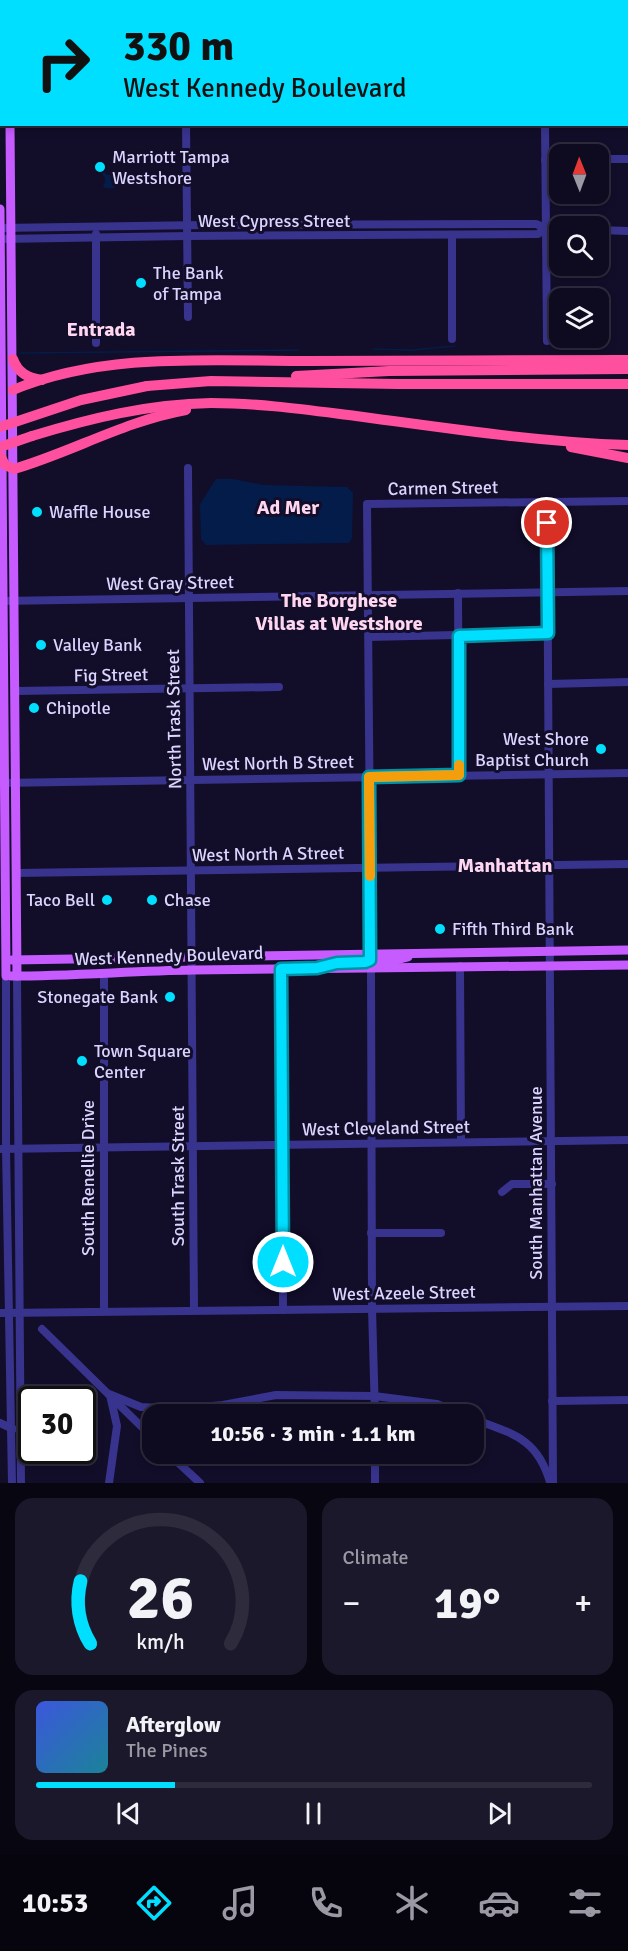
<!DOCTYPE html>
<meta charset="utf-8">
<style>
body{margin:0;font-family:Signika,sans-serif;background:#1c182c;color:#f1f3f6;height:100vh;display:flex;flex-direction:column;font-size:22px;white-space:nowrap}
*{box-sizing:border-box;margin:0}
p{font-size:20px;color:#9b9aa4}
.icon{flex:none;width:33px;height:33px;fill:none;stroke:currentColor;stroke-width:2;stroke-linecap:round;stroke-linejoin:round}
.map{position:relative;height:1483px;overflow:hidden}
.sheet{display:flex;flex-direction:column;gap:15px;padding:15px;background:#080611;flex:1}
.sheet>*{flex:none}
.hud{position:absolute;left:0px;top:0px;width:628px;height:126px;box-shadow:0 3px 9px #0003,0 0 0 2px #2e2b3d;background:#00dfff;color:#111;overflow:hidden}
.needle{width:39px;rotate:359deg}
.fabs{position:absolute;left:549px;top:144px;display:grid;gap:12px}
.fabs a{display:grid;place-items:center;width:60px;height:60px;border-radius:12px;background:#0e0a1f;box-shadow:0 3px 9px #0003,0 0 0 2px #2e2b3d;font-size:30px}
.speed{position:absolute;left:18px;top:1386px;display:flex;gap:12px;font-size:30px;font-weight:700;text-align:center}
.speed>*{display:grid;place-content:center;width:78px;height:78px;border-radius:50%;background:#0e0a1f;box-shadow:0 3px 9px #0003,0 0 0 2px #2e2b3d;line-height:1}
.speed .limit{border:3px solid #111;border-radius:9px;background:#fff;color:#111}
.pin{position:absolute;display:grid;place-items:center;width:51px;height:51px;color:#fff;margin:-26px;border:3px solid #fff;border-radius:50%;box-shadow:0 2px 6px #0007}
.me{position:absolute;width:66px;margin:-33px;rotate:0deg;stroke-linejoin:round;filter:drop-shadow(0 0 4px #0008)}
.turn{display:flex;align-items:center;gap:21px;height:126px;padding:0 24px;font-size:27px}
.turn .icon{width:78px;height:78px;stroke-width:2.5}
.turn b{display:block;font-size:42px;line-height:51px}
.big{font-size:45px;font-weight:700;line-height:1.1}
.sheet .tile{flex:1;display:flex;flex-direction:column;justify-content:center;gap:9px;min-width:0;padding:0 21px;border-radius:18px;background:#1c182c}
.sheet .dial{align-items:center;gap:0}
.dial svg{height:156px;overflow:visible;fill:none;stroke:#2e2b3d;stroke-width:7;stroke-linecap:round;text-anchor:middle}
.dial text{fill:#f1f3f6;stroke:none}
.song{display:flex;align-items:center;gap:18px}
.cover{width:72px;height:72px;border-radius:9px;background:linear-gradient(135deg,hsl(230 70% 55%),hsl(190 70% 35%))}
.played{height:6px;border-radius:3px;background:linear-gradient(90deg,#00dfff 25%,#2e2b3d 25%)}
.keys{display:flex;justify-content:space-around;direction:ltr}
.heat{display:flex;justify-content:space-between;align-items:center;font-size:33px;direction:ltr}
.sheet .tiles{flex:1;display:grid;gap:15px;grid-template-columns:1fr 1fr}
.tile:last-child{grid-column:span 2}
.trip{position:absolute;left:142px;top:1404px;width:342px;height:60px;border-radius:18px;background:#0e0a1f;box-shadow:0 3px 9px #0003,0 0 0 2px #2e2b3d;font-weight:700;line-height:60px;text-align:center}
.tab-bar{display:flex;height:96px;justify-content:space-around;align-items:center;background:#06040c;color:#9b9aa4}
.tab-bar .icon{width:42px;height:42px}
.tab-bar .selected{color:#00dfff}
.tab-bar b{font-size:27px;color:#f1f3f6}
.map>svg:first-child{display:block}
</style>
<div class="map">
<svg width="628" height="1483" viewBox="0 0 628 1483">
<rect width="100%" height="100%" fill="#120d29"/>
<!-- water -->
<g fill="#041c4a">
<path d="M104 172 107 175H112L117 181 115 183 117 185 114 188H105L103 185 105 183V177L102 174Z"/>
<path d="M216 479H233L264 485 347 487 353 493 352 538 349 543 206 545 201 539 200 504Z"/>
</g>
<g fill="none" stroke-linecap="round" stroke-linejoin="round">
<!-- stream -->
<g stroke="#041c4a" stroke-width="1.5">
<path d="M373 349 411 350 455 346"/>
<path d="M21 353 298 350"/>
</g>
<!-- minor -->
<g stroke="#38338d" stroke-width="8">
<path d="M186 0V2"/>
<path d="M544 0V2"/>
<path d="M627 14H628"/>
<path d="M627 87H628"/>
<path d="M186 124 188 317"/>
<path d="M545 124 547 341"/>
<path d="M598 159H628"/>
<path d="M545 160H560"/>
<path d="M0 228 203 225 536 224 546 228 560 229"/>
<path d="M598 230 628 231"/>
<path d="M0 239 188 236 538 234 546 228"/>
<path d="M452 339V235"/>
<path d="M96 343V234"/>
<path d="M188 468 194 1310"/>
<path d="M547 502 553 1483"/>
<path d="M458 593 459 775"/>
<path d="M0 601 628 591"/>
<path d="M369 637 548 633"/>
<path d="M548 684 628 682"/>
<path d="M16 691 279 687"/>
<path d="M0 783 628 773"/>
<path d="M16 873 628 864"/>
<path d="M371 954 367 504 628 501"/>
<path d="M460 966 461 1142"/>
<path d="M371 967 372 1309 375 1414"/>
<path d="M281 969 283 1310"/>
<path d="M104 973V1311"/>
<path d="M6 976V1149L12 1483"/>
<path d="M17 976 21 1483"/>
<path d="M0 1149 628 1140"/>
<path d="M502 1192 512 1184H552"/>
<path d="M371 1233H441"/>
<path d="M0 1313 628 1306"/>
<path d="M42 1329 153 1438"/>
<path d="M109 1394 141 1407 178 1409 223 1405 276 1395 374 1396 437 1404 463 1414"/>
<path d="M552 1401 628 1400"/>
<path d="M474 1419C513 1434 537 1438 550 1482"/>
<path d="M0 1423 13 1429"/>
<path d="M169 1454 200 1483"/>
<path d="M375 1454V1483"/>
<path d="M109 1483 117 1426 110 1395"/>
</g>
<!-- major -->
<g stroke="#c65bff" stroke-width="9">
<path d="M8 0V2"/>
<path d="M0 71H2"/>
<path d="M10 124 17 976"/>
<path d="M0 209 6 976"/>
<path d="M12 960 628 950"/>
<path d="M371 967 374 961 396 960 408 957"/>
<path d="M11 976C72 976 132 971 193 970 338 968 483 967 628 965"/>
</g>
<!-- highway -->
<g stroke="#ff4f9f" stroke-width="10">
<path d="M13 359C18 373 28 378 42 380"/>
<path d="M296 376 389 371 628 369"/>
<path d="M147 386 211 381 398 384H628"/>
<path d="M13 390C104 352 209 361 305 361 413 361 520 360 628 360"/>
<path d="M32 436C91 418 149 404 211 403 260 403 308 410 356 416 446 428 537 442 628 445"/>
<path d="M571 447 628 458"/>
<path d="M1 457 5 465 14 469C72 452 125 421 186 410"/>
</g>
<!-- highway-bridge -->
<g stroke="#ff4f9f" stroke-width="10">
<path d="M0 427 81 400 147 386"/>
<path d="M0 447 32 436"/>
</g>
</g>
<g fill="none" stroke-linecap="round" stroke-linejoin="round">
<defs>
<path id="route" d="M283 1262 281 969 317 968 337 963 365 962 370 960 369 777 459 775V636L548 633 547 523"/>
</defs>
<!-- route casing -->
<use href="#route" stroke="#0091a6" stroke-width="15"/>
<!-- route -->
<use href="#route" stroke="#00dfff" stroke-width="10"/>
<!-- slow -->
<path stroke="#f59e0b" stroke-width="10" d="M370 876 369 777 459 775V765"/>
</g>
<!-- markers -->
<g fill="#00dfff" stroke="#120d29" stroke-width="2">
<circle cx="100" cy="167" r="6"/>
<circle cx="141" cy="283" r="6"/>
<circle cx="37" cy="512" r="6"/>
<circle cx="41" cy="645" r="6"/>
<circle cx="34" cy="708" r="6"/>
<circle cx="601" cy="749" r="6"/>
<circle cx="107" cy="900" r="6"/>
<circle cx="152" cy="900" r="6"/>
<circle cx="440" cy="929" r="6"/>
<circle cx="170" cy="997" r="6"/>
<circle cx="82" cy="1061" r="6"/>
</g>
<g text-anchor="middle" stroke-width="6" stroke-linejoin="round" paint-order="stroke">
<!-- poi labels -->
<g font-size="18" fill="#dad4ff" stroke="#120d29" text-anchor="start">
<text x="112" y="163">Marriott Tampa<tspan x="112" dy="21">Westshore</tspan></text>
<text x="153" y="279">The Bank<tspan x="153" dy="21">of Tampa</tspan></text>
<text x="49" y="518">Waffle House</text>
<text x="53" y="651">Valley Bank</text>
<text x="46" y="714">Chipotle</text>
<text x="589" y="745" text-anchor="end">West Shore<tspan x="589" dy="21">Baptist Church</tspan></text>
<text x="95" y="906" text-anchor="end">Taco Bell</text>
<text x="164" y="906">Chase</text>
<text x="452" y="935">Fifth Third Bank</text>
<text x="158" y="1003" text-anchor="end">Stonegate Bank</text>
<text x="94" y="1057">Town Square<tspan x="94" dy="21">Center</tspan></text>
</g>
<!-- street labels -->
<g font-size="18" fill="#dad4ff" stroke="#120d29">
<text x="274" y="227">West Cypress Street</text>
<text transform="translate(443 488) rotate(-1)" y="6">Carmen Street</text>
<text transform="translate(170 583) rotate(-1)" y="6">West Gray Street</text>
<text transform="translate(111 675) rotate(-1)" y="6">Fig Street</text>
<text transform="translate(174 719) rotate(-91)" y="6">North Trask Street</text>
<text transform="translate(278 763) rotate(-1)" y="6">West North B Street</text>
<text transform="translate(268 854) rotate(-1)" y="6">West North A Street</text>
<text transform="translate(169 956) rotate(-2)" y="6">West Kennedy Boulevard</text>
<text transform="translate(386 1128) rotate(-1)" y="6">West Cleveland Street</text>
<text transform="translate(178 1176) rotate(-90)" y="6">South Trask Street</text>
<text transform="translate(88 1178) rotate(-90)" y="6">South Renellie Drive</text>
<text transform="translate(536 1183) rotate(-90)" y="6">South Manhattan Avenue</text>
<text transform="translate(404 1293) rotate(-1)" y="6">West Azeele Street</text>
</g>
<!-- neighbourhood labels -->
<g font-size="20" font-weight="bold" fill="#ffd6ef" stroke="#120d29">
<text x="101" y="336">Entrada</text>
<text x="288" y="514">Ad Mer</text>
<text x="339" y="607">The Borghese<tspan x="339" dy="23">Villas at Westshore</tspan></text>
<text x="505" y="872">Manhattan</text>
</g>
</g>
</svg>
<div class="fabs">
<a><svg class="needle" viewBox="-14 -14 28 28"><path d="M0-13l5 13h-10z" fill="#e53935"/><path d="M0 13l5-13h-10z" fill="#9b9aa4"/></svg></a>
<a><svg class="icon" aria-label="search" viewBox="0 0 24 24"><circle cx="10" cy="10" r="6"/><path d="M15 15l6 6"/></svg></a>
<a><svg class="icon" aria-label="layers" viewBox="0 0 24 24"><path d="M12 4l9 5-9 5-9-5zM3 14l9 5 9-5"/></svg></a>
</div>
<div class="speed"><div class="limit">30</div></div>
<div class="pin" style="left:547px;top:523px;background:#d93025"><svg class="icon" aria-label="arrive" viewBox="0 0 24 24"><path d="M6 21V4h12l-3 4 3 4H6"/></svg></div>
<svg class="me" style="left:283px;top:1262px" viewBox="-20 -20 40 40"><circle r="17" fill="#00dfff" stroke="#fff" stroke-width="3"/><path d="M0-11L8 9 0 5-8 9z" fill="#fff"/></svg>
<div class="trip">10:56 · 3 min · 1.1 km</div>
<div class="hud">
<div class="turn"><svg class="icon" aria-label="right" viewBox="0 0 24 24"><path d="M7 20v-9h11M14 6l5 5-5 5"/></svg><div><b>330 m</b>West Kennedy Boulevard</div></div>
</div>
</div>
<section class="sheet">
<div class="tiles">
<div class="tile dial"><svg viewBox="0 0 100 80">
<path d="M14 69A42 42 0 1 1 86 69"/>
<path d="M14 69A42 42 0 0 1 9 37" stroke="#00dfff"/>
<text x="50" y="56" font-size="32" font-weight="700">26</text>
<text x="50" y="72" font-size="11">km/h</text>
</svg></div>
<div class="tile"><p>Climate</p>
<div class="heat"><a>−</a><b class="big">19°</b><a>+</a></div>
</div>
<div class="tile">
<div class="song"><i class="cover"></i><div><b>Afterglow</b><p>The Pines</p></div></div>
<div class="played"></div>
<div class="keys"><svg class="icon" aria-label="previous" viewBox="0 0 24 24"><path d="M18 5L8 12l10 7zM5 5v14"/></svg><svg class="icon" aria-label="pause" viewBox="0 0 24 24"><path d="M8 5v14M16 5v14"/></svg><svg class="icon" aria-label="next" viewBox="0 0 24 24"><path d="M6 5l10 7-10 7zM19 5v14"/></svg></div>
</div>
</div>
</section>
<nav class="tab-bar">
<b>10:53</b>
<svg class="icon selected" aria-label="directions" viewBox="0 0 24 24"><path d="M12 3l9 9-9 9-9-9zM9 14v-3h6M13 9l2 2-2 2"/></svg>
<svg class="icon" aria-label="music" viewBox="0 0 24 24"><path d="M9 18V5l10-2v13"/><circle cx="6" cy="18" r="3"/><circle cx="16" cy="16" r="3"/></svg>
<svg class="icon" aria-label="phone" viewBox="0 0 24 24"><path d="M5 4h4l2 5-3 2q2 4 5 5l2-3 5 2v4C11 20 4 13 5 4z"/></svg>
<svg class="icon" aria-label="climate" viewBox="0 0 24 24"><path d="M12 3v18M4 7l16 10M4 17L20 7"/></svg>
<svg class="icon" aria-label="car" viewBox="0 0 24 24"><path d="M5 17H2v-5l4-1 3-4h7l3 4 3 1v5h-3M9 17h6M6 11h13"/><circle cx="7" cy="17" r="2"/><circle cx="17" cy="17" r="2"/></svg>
<svg class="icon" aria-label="filters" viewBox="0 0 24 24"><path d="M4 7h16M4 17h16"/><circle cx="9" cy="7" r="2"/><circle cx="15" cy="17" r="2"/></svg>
</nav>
